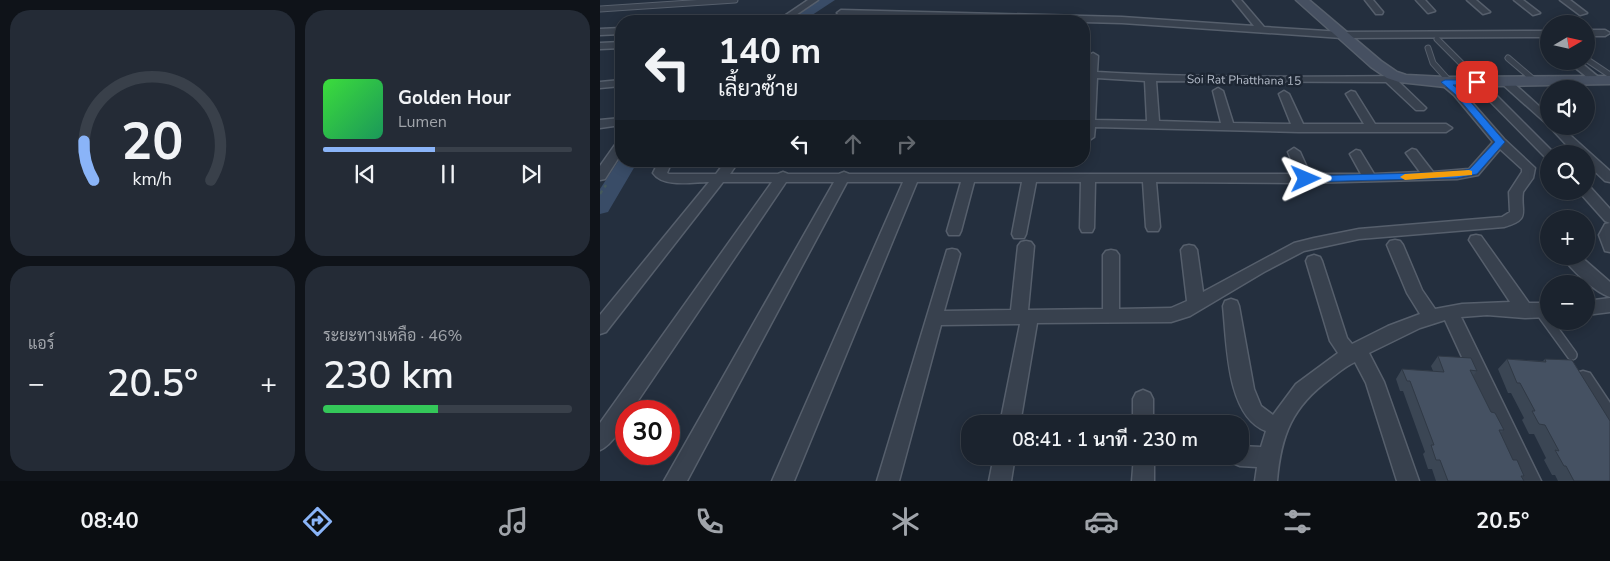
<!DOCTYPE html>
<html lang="th">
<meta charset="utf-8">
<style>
body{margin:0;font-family:"Nunito Sans",Sarabun,sans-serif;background:#242b36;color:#f1f3f6;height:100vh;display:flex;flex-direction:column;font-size:19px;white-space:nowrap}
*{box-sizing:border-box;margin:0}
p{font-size:16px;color:#a0a4aa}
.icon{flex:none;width:28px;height:28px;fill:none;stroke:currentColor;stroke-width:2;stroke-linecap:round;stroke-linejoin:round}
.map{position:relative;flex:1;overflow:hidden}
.details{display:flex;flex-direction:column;gap:10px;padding:10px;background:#0f1319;width:600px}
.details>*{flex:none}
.hud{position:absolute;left:15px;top:15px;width:475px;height:152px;border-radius:20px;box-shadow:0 2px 12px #0003,0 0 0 1px #39404a;background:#1b232e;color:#f1f3f6;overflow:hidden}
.needle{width:32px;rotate:81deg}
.fabs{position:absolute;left:940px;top:15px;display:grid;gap:10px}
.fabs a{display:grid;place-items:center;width:55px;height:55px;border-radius:50%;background:#1b232e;box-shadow:0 2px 12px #0003,0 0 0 1px #39404a;font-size:25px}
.speed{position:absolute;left:15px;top:400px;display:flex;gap:10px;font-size:25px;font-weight:700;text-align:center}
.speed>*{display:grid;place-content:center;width:65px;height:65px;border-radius:50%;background:#1b232e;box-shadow:0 2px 12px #0003,0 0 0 1px #39404a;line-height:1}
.speed .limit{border:8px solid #d22;background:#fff;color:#111}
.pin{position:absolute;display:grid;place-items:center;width:42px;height:42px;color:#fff;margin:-21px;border-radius:10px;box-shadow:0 2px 8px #0006}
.me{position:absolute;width:55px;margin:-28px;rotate:89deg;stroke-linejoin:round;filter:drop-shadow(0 0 4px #0008)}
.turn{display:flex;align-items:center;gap:18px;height:105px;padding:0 20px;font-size:22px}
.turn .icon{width:65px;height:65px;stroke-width:2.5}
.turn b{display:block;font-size:35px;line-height:42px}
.lanes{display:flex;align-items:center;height:48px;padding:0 20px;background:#0003;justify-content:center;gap:25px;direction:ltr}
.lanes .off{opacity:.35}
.big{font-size:38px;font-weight:600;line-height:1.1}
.details .card{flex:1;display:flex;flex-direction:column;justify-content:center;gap:8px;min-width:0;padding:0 18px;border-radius:20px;background:#242b36}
.details .dial{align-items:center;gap:0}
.dial svg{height:130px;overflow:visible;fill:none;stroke:#39404a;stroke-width:7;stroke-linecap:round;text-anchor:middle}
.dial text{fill:#f1f3f6;stroke:none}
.song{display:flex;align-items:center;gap:15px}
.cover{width:60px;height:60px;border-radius:8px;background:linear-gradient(135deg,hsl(120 70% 55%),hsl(150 70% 35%))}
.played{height:5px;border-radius:2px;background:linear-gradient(90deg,#8ab4f8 45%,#39404a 45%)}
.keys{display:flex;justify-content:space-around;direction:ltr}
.heat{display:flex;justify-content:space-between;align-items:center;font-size:28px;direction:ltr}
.charge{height:8px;border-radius:4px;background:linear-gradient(90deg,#34c759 46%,#39404a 0)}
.details .tiles{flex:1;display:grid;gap:10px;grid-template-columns:repeat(2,1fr)}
.trip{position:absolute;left:361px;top:415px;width:288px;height:50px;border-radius:20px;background:#1b232e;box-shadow:0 2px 12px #0003,0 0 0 1px #39404a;font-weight:600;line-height:50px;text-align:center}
.tabs{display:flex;height:80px;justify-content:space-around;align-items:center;background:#0b0e12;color:#a0a4aa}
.tabs .icon{width:35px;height:35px}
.tabs .selected{color:#8ab4f8}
.tabs b{font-size:22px;color:#f1f3f6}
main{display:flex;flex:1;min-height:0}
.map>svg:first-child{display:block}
</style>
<main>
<section class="details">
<div class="tiles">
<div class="card dial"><svg viewBox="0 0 100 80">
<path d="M14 69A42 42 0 1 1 86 69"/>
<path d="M14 69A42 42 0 0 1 8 45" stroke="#8ab4f8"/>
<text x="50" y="56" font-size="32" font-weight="700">20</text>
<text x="50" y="72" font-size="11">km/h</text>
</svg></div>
<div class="card">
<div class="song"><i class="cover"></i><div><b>Golden Hour</b><p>Lumen</p></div></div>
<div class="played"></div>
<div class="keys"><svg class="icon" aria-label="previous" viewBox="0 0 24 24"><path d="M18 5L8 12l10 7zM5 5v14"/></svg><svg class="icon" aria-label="pause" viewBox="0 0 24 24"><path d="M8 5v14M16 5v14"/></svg><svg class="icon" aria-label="next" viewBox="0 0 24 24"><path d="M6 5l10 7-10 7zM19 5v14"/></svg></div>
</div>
<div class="card"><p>แอร์</p>
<div class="heat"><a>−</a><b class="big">20.5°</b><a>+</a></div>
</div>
<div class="card"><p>ระยะทางเหลือ · 46%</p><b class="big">230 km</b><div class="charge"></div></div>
</div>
</section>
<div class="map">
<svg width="1010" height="481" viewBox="0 0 1010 481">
<rect width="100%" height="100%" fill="#242f3e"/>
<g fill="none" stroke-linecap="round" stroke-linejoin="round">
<!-- river -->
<g fill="#394c67" fill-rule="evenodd">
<path d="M219 0H235L203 21H187Z"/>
<path d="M21 157V161H38L8 212 0 214V189Z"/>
</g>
<defs>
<g id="lane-far2">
<path d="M0 9 135 0"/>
<path d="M837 39 880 82"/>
<path d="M828 48 833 63 850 82"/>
<path d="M908 58 935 81"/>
<path d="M986 59 1010 75"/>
</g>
<path id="lane-far1" d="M940 310 944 316"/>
<path id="lane" d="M943 315 972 355"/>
<g id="street">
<path d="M208 0H218L187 21H177Z"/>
<path d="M633 0H641L664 27 742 32 949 31V37L742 38 522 23 241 16 237 13 241 10 522 17 654 26Z"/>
<path d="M765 0H773L783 12 782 14H776Z"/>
<path d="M816 0H825L835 11 828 13Z"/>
<path d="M867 0H876L890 12 883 14Z"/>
<path d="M914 0H923L940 13 933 15Z"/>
<path d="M960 0H970L987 13 980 15Z"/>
<path d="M21 28V34L0 35V29Z"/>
<path d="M986 30H1005L1010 33 1005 36H986Z"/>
<path d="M21 42V48L0 49V43Z"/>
<path d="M493 53 498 56 497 72C599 78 702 77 804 76L809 79 808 81 799 82 826 108 824 110H816L786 82 556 81 559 121 621 123 613 91 618 88 623 91 633 123 691 124 679 94 684 91 689 94 703 124H764L746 94 751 91 755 92 775 124H846L852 128 846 132H699L495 127 494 137 488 141 484 140 486 77H484V71H487L488 56ZM497 78 545 81 547 121 495 120Z"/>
<path d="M967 61H979L1002 80 997 83 993 82Z"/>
<path d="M845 79 862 91 904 139 935 168 933 178 923 192C920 212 932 219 904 227L759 239 704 251 664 272 590 316 571 322 437 323 420 424H400L420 324 341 325 299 481H277L347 250 352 249 357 250 360 254 344 311 411 310 418 246 421 242 426 241 431 242 434 246 428 310 503 309V255L506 251 511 250 516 251 519 255V309L571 308 587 301 581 250 584 246 589 245 594 246 597 250 603 292 694 243 714 238 759 229 902 217 910 212 909 192 922 172V169L900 149 878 175 857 179 706 183 556 182 560 227 558 231H548L546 227 543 182H495L494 228 492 232H482L480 228 481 182H436L426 234 424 238H414L412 234 422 182H374L361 231 359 235H349L347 231 361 182H317L194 481H172L303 182H247L87 481H64L234 182H186L31 411H26C26 424 12 445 0 450V423L172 182H123L6 332 0 334V315L109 182C93 182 63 188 53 173L59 161H72L67 173 69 174H116L126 161H139L130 174H178L183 172 188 174H239L244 172 249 174H697L688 152 694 148 700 152 710 174H761L750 154 756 150 760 151 774 174 820 172 806 153 812 149 816 150 833 172 869 169 893 142 854 95 841 84 840 82Z"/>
<path d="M877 79 881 80 955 154H949V158L945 157 873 84 872 82Z"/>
<path d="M906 79 910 80 949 115V126H960L1010 171V182L1005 181 986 163V154H975L948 125 902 84 901 82Z"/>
<path d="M21 80V86L0 88V82Z"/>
<path d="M21 118V125L0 128V120Z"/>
<path d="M21 141V154L5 179 0 180V166L17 142Z"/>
<path d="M986 187 991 188 1010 209V223L1005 221 981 194 979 191H986Z"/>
<path d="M1010 223V252L1005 251 999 235 1005 224Z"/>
<path d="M876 235 881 236 929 303H949V317L925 318 887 315 861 317 941 481H919L845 320 820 328 769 353 784 382 819 481H797L766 383 755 362C746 366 738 373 730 379 692 407 681 435 677 481H655L657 467 640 466 633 463 630 456H640V446L661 447 666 431C626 416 627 342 623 306L625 301 631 299 637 301 639 306 654 389 661 406 673 415 696 384 738 353 730 341 706 261 708 257 714 255 720 257 722 261 747 338 752 344 788 326 820 314 807 293 787 245 790 241 795 240 800 241 803 245 822 290 835 309 862 304 910 302 869 240 871 236Z"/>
<path d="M962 256H980L1010 282V297C996 293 970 269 962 256Z"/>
<path d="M1010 298V312L986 315V301Z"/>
<path d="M983 371 990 373 1010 403V429L1003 427 974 379 976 373Z"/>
<path d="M543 390 550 393 553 399V424H533V399L536 393Z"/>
<path d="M394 456H415L411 481H389Z"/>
<path d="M534 456H554V481H532Z"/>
</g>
<path id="secondary" d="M696 0H709L781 61 797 72 806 75 845 77 1010 76V84L845 87 799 82 787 78 771 67Z"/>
</defs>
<!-- lane-far2 casing -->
<use href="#lane-far2" stroke="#565f6c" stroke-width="7"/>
<!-- lane-far1 casing -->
<use href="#lane-far1" stroke="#565f6c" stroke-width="10"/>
<!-- lane casing -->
<use href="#lane" stroke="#565f6c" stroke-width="12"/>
<!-- street casing -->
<use href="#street" stroke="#565f6c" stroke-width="3"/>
<!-- secondary casing -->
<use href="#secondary" stroke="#565f6c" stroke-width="3"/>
<!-- path -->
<path stroke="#44595c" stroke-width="2.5" stroke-dasharray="4 4" stroke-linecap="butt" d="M0 194 6 185"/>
<!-- lane-far2 -->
<use href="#lane-far2" stroke="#38414e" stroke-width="5"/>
<!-- lane-far1 -->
<use href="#lane-far1" stroke="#38414e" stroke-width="8"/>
<!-- lane -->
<use href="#lane" stroke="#38414e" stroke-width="9"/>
<!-- street -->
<use href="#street" fill="#38414e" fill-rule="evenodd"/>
<!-- secondary -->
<use href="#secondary" fill="#465061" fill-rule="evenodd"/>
</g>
<!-- wall -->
<g fill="#3b4654">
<path d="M838 356 877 371 873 376 891 412 904 430 901 433 913 460 924 476 922 478 924 481H836L832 469H828L823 454 825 452 803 391H800L796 379 802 369 833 371 831 366Z"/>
<path d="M907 359 943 361 945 359 1010 481H958L955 475H952L944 460 946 458 934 434H929L922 420 924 418 911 393H908L898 369Z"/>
</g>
<!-- building -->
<g fill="#455162" stroke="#303945">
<path d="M838 356 871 358 877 371 870 370 891 412 895 413 904 430H899L913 460H917L924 476H921L924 481H848L840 460H836L831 445H834L810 381H807L802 369 844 372Z"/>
<path d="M907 359 946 362 945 359 972 360 1010 421V481H974L966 466H964L955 450 959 451 945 425 939 424 932 411H935L920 383H917Z"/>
</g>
<!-- route -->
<path fill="#1a73e8" stroke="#114b97" d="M879 80 881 82 877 84 853 85 861 91 905 142 877 174 857 178 706 182 701 179 706 176 857 172 870 169 895 142 855 94 841 82 845 80Z"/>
<!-- slow -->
<path fill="#f59e0b" d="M869 170 872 171V175L805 180 800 177 805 174Z"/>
<g text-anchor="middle" stroke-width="5" stroke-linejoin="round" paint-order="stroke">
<!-- far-street labels -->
<g font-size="12" fill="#b4bcc9" stroke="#1d2633">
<text transform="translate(644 80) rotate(1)" y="4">Soi Rat Phatthana 15</text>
</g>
</g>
</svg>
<div class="fabs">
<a><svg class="needle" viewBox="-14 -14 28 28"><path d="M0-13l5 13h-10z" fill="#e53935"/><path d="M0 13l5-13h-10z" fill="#a0a4aa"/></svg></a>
<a><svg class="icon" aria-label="sound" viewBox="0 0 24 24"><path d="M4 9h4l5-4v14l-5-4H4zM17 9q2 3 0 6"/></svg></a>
<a><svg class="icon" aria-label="search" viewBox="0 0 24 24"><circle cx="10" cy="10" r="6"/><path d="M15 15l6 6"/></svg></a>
<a>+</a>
<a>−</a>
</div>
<div class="speed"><div class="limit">30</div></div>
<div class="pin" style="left:877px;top:82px;background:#d93025"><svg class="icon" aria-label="arrive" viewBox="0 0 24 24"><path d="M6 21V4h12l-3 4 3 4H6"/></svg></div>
<svg class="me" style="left:706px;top:179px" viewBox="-20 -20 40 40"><path d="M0-17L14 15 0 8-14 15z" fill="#1a73e8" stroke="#fff" stroke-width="4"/></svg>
<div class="trip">08:41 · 1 นาที · 230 m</div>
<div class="hud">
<div class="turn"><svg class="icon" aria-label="left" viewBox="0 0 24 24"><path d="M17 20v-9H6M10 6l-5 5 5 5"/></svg><div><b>140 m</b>เลี้ยวซ้าย</div></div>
<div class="lanes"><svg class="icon" aria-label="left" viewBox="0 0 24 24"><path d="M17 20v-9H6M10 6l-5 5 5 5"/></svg><svg class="icon off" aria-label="ahead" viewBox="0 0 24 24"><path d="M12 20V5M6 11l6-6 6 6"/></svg><svg class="icon off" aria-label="right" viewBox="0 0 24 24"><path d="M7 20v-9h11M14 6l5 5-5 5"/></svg></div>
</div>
</div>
</main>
<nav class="tabs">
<b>08:40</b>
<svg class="icon selected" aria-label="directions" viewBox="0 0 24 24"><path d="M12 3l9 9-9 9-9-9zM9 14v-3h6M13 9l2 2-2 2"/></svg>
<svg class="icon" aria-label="music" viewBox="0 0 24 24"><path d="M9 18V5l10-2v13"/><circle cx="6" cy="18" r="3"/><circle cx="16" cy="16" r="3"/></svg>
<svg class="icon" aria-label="phone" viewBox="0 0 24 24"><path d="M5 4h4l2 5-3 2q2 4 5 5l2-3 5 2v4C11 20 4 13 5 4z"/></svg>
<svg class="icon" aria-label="climate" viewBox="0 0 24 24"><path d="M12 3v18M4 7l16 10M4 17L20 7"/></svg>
<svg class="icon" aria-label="car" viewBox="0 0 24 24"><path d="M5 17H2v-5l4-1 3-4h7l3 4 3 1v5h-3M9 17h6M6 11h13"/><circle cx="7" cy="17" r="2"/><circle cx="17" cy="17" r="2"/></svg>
<svg class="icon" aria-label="filters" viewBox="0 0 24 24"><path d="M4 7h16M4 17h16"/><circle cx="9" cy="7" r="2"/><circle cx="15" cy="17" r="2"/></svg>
<b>20.5°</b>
</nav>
